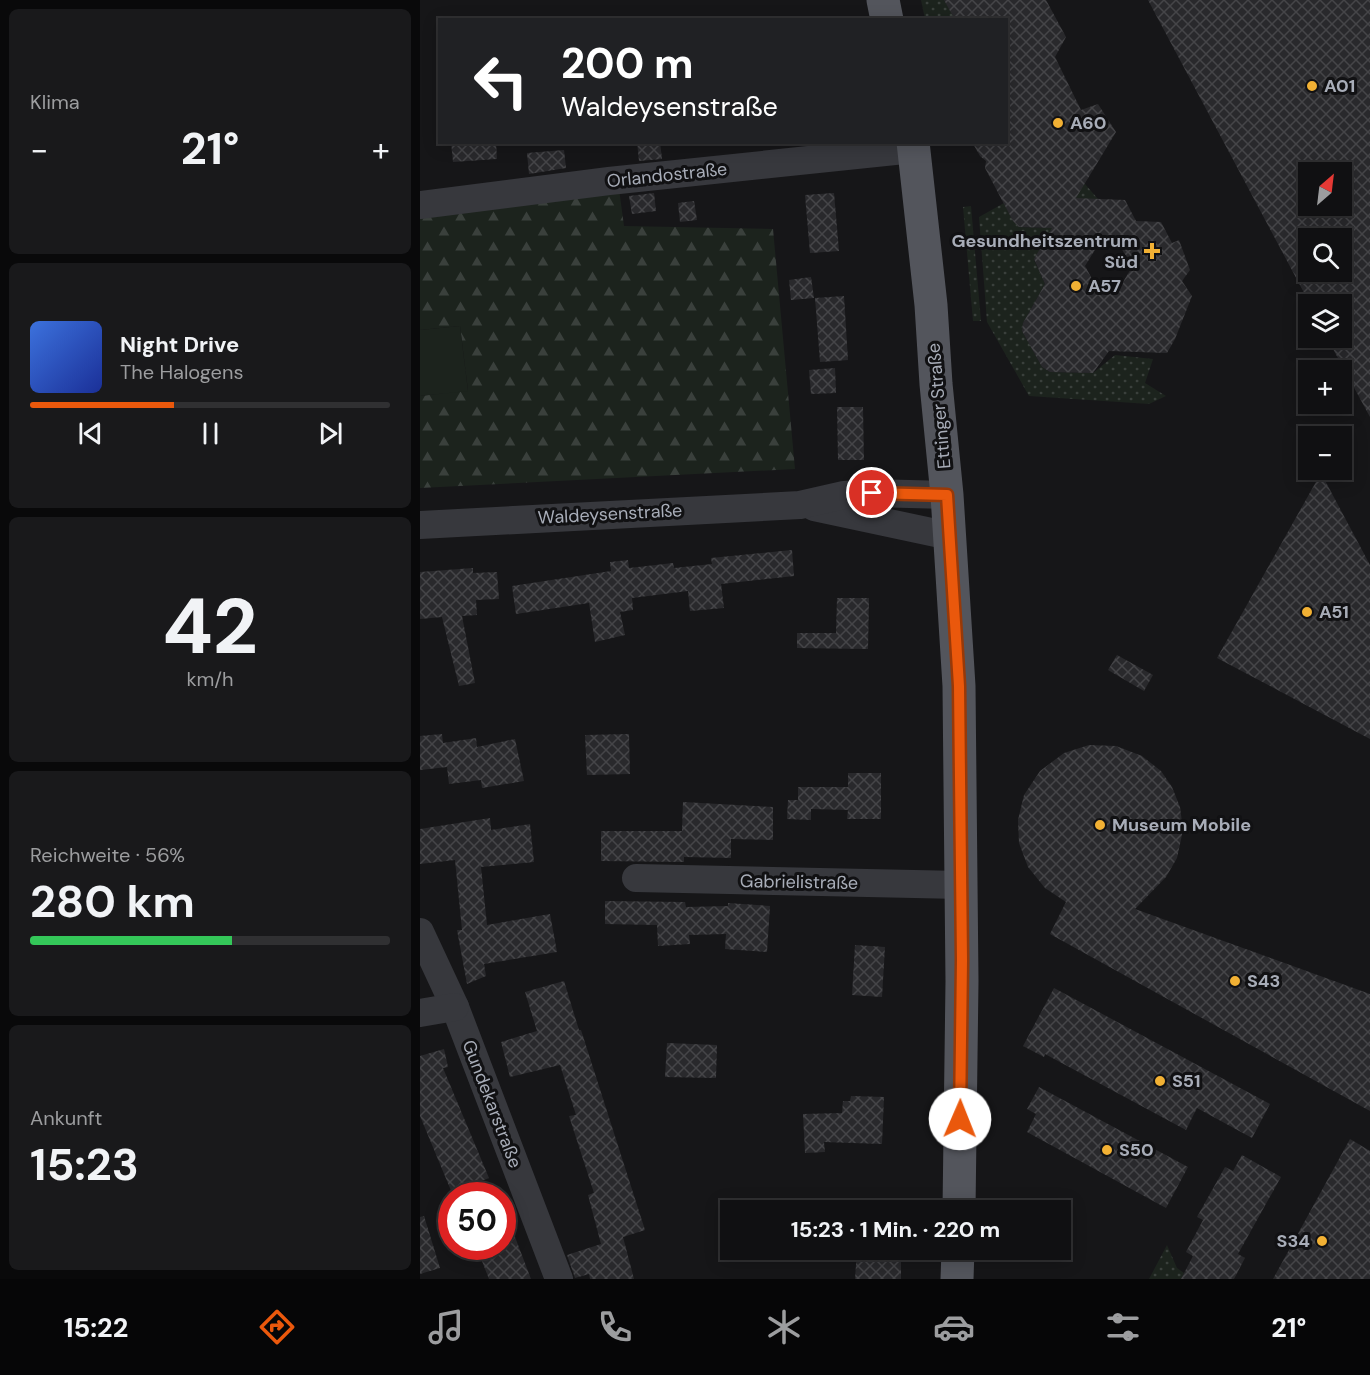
<!DOCTYPE html>
<html lang="de">
<meta charset="utf-8">
<style>
body{margin:0;font-family:"DM Sans",sans-serif;background:#19191b;color:#f1f3f6;height:100vh;display:flex;flex-direction:column;font-size:22px;white-space:nowrap}
*{box-sizing:border-box;margin:0}
p{font-size:20px;color:#9c9d9f}
.icon{flex:none;width:33px;height:33px;fill:none;stroke:currentColor;stroke-width:2;stroke-linecap:round;stroke-linejoin:round}
.map{position:relative;flex:1;overflow:hidden}
.drawer{display:flex;flex-direction:column;gap:9px;padding:9px;background:#09090a;width:420px}
.drawer>*{flex:none}
.top-card{position:absolute;left:18px;top:18px;width:570px;height:126px;border-radius:0px;box-shadow:0 3px 15px #0003,0 0 0 2px #303032;background:#202124;color:#fff;overflow:hidden}
.needle{width:39px;rotate:28deg}
.buttons{position:absolute;left:878px;top:162px;display:grid;gap:12px}
.buttons a{display:grid;place-items:center;width:54px;height:54px;border-radius:0px;background:#101012;box-shadow:0 3px 15px #0003,0 0 0 2px #303032;font-size:30px}
.speed{position:absolute;left:18px;top:1182px;display:flex;gap:12px;font-size:30px;font-weight:700;text-align:center}
.speed>*{display:grid;place-content:center;width:78px;height:78px;border-radius:50%;background:#101012;box-shadow:0 3px 15px #0003,0 0 0 2px #303032;line-height:1}
.speed .limit{border:9px solid #d22;background:#fff;color:#111}
.pin{position:absolute;display:grid;place-items:center;width:51px;height:51px;color:#fff;margin:-26px;border:3px solid #fff;border-radius:50%;box-shadow:0 2px 6px #0007}
.me{position:absolute;width:66px;margin:-33px;rotate:1deg;stroke-linejoin:round;filter:drop-shadow(0 0 4px #0008)}
.turn{display:flex;align-items:center;gap:21px;height:126px;padding:0 24px;font-size:27px}
.turn .icon{width:78px;height:78px;stroke-width:2.5}
.turn b{display:block;font-size:42px;line-height:51px}
.big{font-size:45px;font-weight:700;line-height:1.1}
.drawer .widget{flex:1;display:flex;flex-direction:column;justify-content:center;gap:9px;min-width:0;padding:0 21px;border-radius:9px;background:#19191b}
.drawer .dial{align-items:center;gap:0}
.dial b{font-size:78px;line-height:1}
.song{display:flex;align-items:center;gap:18px}
.cover{width:72px;height:72px;border-radius:9px;background:linear-gradient(135deg,hsl(220 70% 55%),hsl(230 70% 35%))}
.played{height:6px;border-radius:3px;background:linear-gradient(90deg,#ea580c 40%,#303032 40%)}
.keys{display:flex;justify-content:space-around;direction:ltr}
.heat{display:flex;justify-content:space-between;align-items:center;font-size:33px;direction:ltr}
.charge{height:9px;border-radius:4px;background:linear-gradient(90deg,#34c759 56%,#303032 0)}
.trip{position:absolute;left:300px;top:1200px;width:351px;height:60px;border-radius:0px;background:#101012;box-shadow:0 3px 15px #0003,0 0 0 2px #303032;font-weight:700;line-height:60px;text-align:center}
.menu{display:flex;height:96px;justify-content:space-around;align-items:center;background:#060607;color:#9c9d9f}
.menu .icon{width:42px;height:42px}
.menu .active{color:#ea580c}
.menu b{font-size:27px;color:#f1f3f6}
main{display:flex;flex:1;min-height:0}
.map>svg:first-child{display:block}
</style>
<main>
<section class="drawer">
<div class="widget"><p>Klima</p>
<div class="heat"><a>−</a><b class="big">21°</b><a>+</a></div>
</div>
<div class="widget">
<div class="song"><i class="cover"></i><div><b>Night Drive</b><p>The Halogens</p></div></div>
<div class="played"></div>
<div class="keys"><svg class="icon" aria-label="previous" viewBox="0 0 24 24"><path d="M18 5L8 12l10 7zM5 5v14"/></svg><svg class="icon" aria-label="pause" viewBox="0 0 24 24"><path d="M8 5v14M16 5v14"/></svg><svg class="icon" aria-label="next" viewBox="0 0 24 24"><path d="M6 5l10 7-10 7zM19 5v14"/></svg></div>
</div>
<div class="widget dial"><b>42</b><p>km/h</p></div>
<div class="widget"><p>Reichweite · 56%</p><b class="big">280 km</b><div class="charge"></div></div>
<div class="widget"><p>Ankunft</p><b class="big">15:23</b></div>
</section>
<div class="map">
<svg width="950" height="1279" viewBox="0 0 950 1279">
<defs>
<pattern id="grass-dots" width="8" height="8" patternUnits="userSpaceOnUse" patternTransform="scale(1.5)"><rect width="8" height="8" fill="#1c231d"/><path d="M2 2h.1M6 6h.1" fill="none" stroke="#3a403c" stroke-width="1.8" stroke-linecap="round"/></pattern>
<pattern id="forest-firs" width="22" height="20" patternUnits="userSpaceOnUse" patternTransform="scale(1.5)"><rect width="22" height="20" fill="#1c231d"/><path d="M5 1l3.5 6h-7zM16 11l3.5 6h-7z" fill="#3a403c"/></pattern>
<pattern id="building-cross-hatch" width="8" height="8" patternUnits="userSpaceOnUse" patternTransform="scale(1.5)"><rect width="8" height="8" fill="#29292c"/><path d="M0 0l8 8M0 8l8-8" fill="none" stroke="#454548"/></pattern>
</defs>
<rect width="100%" height="100%" fill="#161618"/>
<!-- grass -->
<g fill="url(#grass-dots)">
<path d="M501 0H524L535 19H505Z"/>
<path d="M665 184 678 199 623 244 614 260 625 284 603 323 602 331 622 367 630 372 673 373 695 355 733 359 725 383 746 396 729 404 609 396 567 322 559 217 584 203 593 221 599 227 625 228 650 186Z"/>
<path d="M551 206 561 321H553L543 207Z"/>
<path d="M747 1245 757 1268 764 1273 761 1279H729Z"/>
</g>
<!-- forest -->
<path fill="url(#forest-firs)" d="M197 174 204 226 353 229 375 469 0 488V396L48 390 40 326 0 330V196Z"/>
<!-- park -->
<path fill="#1c231d" d="M40 326 48 391 0 396V330Z"/>
<!-- building -->
<g fill="url(#building-cross-hatch)" fill-rule="evenodd">
<path d="M524 0H626L646 37 635 57 661 110 678 104 696 132 656 198 705 200 716 221 741 222 752 243 759 240 770 270 762 281 772 296 755 339 747 353 689 351 673 373 630 372 622 367 602 331 603 323 625 284 614 259 632 228 599 227 593 221 565 168 566 161 560 156 552 142H586V20H535ZM678 245 700 246 712 267 700 287 676 286 665 266Z"/>
<path d="M728 0H950V417L907 338H921V304H890ZM888 172H921V206H888ZM888 238H921V272H888Z"/>
<path d="M31 142H76L77 159 33 162Z"/>
<path d="M217 142H240L242 159 219 161Z"/>
<path d="M144 150 146 168 109 174 107 153Z"/>
<path d="M234 193 236 211 212 214 209 196Z"/>
<path d="M414 193 419 251 390 253 385 195Z"/>
<path d="M274 201 277 220 260 222 258 203Z"/>
<path d="M391 277 394 298 371 300 369 280Z"/>
<path d="M424 296 428 360 400 362 395 298Z"/>
<path d="M415 368 416 393 391 394 389 370Z"/>
<path d="M417 407H443L444 460H418Z"/>
<path d="M901 473 950 565V739L797 658Z"/>
<path d="M372 550 374 576 301 584 304 608 270 611 268 591 212 598 213 610 200 612 205 635 175 642 169 603 96 614 92 586 191 571 190 562 208 560 209 568 253 563 254 568 292 564 291 558Z"/>
<path d="M53 568V573L77 572 79 599 56 600 57 615 42 616 55 683 39 686 22 617 0 619V572Z"/>
<path d="M417 598H449L448 649 377 648V633H416Z"/>
<path d="M697 655 733 675 724 691 688 670Z"/>
<path d="M22 734 23 743 56 738 57 747 95 739 104 781 62 788 61 780 29 784 27 767 0 770V736Z"/>
<path d="M209 734 210 774 167 775 165 735Z"/>
<path d="M669 745 696 746 722 756 741 771 752 787 760 807 763 830 757 858 746 877 715 909 950 994V1111L630 934 646 902 625 888 608 867 599 843 598 820 604 795 620 771 644 753Z"/>
<path d="M428 773H461V819H427L428 810 391 809V820L367 819 368 800H378V787H428Z"/>
<path d="M263 802 353 807V840L311 839V858L264 857V862L181 861V831H262Z"/>
<path d="M70 818 71 830 110 824 114 862 61 867 67 925 130 914 137 952 64 964 66 976 47 984 37 930H42L35 860 0 864V829Z"/>
<path d="M185 901 265 902 266 907 308 906V903L350 906 347 952 305 949 306 934 269 935 270 944 238 946 237 925 185 924Z"/>
<path d="M435 945 465 947 462 997 432 995Z"/>
<path d="M144 981 159 1030H161L225 1230 203 1237 214 1279H170L169 1274 155 1278 147 1255 181 1244 168 1195 174 1193 149 1116 156 1115 140 1065 90 1077 81 1042 117 1031 105 992Z"/>
<path d="M634 988 850 1104 832 1138 777 1108 766 1130 625 1054 624 1057 603 1046Z"/>
<path d="M247 1043 297 1045 296 1078 245 1077Z"/>
<path d="M24 1049 28 1067 23 1068 69 1178 32 1193 0 1116V1056Z"/>
<path d="M619 1087 768 1167 746 1208 607 1132 616 1114 607 1109Z"/>
<path d="M431 1096 464 1097 462 1144 404 1142 405 1152 385 1153 383 1114 422 1113 423 1101H430Z"/>
<path d="M930 1139 950 1151V1279H853Z"/>
<path d="M822 1155 861 1177 818 1254 825 1258 814 1279H761L773 1256 766 1252 783 1220 777 1217 805 1167 813 1171Z"/>
<path d="M84 1208 111 1279H69L56 1246H82Z"/>
<path d="M4 1216 20 1268 0 1274V1217Z"/>
<path d="M437 1250H479L478 1262H481V1279H435Z"/>
</g>
<g fill="none" stroke-linecap="round" stroke-linejoin="round">
<!-- minor -->
<g stroke="#37383d" stroke-width="28">
<path d="M0 205 189 181 494 149"/>
<path d="M394 507 530 536"/>
<path d="M0 525 380 505 424 495 452 493 527 495"/>
<path d="M216 878 541 885"/>
<path d="M0 932 35 1007 139 1279"/>
<path d="M0 1013 35 1007"/>
</g>
<!-- major -->
<g stroke="#53555c" stroke-width="33">
<path d="M463 0 467 20"/>
<path d="M493 142 511 305 516 384 527 495 539 686 542 981 539 1210"/>
<path d="M537 1279 538 1250"/>
</g>
</g>
<g fill="none" stroke-linecap="round" stroke-linejoin="round">
<defs>
<path id="route" d="M452 493 527 495 539 686 542 960 540 1119"/>
</defs>
<!-- route casing -->
<use href="#route" stroke="#983908" stroke-width="15"/>
<!-- route -->
<use href="#route" stroke="#ea580c" stroke-width="10"/>
</g>
<!-- markers -->
<g fill="#f2b134" stroke="#111113" stroke-width="2">
<circle cx="892" cy="86" r="6"/>
<circle cx="638" cy="123" r="6"/>
<path d="M729 242h6v6h6v6h-6v6h-6v-6h-6v-6h6z"/>
<circle cx="656" cy="286" r="6"/>
<circle cx="887" cy="612" r="6"/>
<circle cx="680" cy="825" r="6"/>
<circle cx="815" cy="981" r="6"/>
<circle cx="740" cy="1081" r="6"/>
<circle cx="687" cy="1150" r="6"/>
<circle cx="902" cy="1241" r="6"/>
</g>
<g text-anchor="middle" stroke-width="6" stroke-linejoin="round" paint-order="stroke">
<!-- poi labels -->
<g font-size="18" font-weight="bold" fill="#a8adb8" stroke="#111113" text-anchor="start">
<text x="904" y="92">A01</text>
<text x="650" y="129">A60</text>
<text x="718" y="247" text-anchor="end">Gesundheitszentrum<tspan x="718" dy="21">Süd</tspan></text>
<text x="668" y="292">A57</text>
<text x="899" y="618">A51</text>
<text x="692" y="831">Museum Mobile</text>
<text x="827" y="987">S43</text>
<text x="752" y="1087">S51</text>
<text x="699" y="1156">S50</text>
<text x="890" y="1247" text-anchor="end">S34</text>
</g>
<!-- street labels -->
<g font-size="18" fill="#a8adb8" stroke="#111113">
<text transform="translate(247 175) rotate(-6)" y="6">Orlandostraße</text>
<text transform="translate(519 406) rotate(-95)" y="6">Ettinger Straße</text>
<text transform="translate(190 514) rotate(-3)" y="6">Waldeysenstraße</text>
<text transform="translate(379 882) rotate(1)" y="6">Gabrielistraße</text>
<text transform="translate(72 1104) rotate(69)" y="6">Gundekarstraße</text>
</g>
</g>
</svg>
<div class="buttons">
<a><svg class="needle" viewBox="-14 -14 28 28"><path d="M0-13l5 13h-10z" fill="#e53935"/><path d="M0 13l5-13h-10z" fill="#9c9d9f"/></svg></a>
<a><svg class="icon" aria-label="search" viewBox="0 0 24 24"><circle cx="10" cy="10" r="6"/><path d="M15 15l6 6"/></svg></a>
<a><svg class="icon" aria-label="layers" viewBox="0 0 24 24"><path d="M12 4l9 5-9 5-9-5zM3 14l9 5 9-5"/></svg></a>
<a>+</a>
<a>−</a>
</div>
<div class="speed"><div class="limit">50</div></div>
<div class="pin" style="left:452px;top:493px;background:#d93025"><svg class="icon" aria-label="arrive" viewBox="0 0 24 24"><path d="M6 21V4h12l-3 4 3 4H6"/></svg></div>
<svg class="me" style="left:540px;top:1119px" viewBox="-20 -20 40 40"><circle r="19" fill="#fff"/><path d="M0-13L10 11 0 6-10 11z" fill="#ea580c"/></svg>
<div class="trip">15:23 · 1 Min. · 220 m</div>
<div class="top-card">
<div class="turn"><svg class="icon" aria-label="left" viewBox="0 0 24 24"><path d="M17 20v-9H6M10 6l-5 5 5 5"/></svg><div><b>200 m</b>Waldeysenstraße</div></div>
</div>
</div>
</main>
<nav class="menu">
<b>15:22</b>
<svg class="icon active" aria-label="directions" viewBox="0 0 24 24"><path d="M12 3l9 9-9 9-9-9zM9 14v-3h6M13 9l2 2-2 2"/></svg>
<svg class="icon" aria-label="music" viewBox="0 0 24 24"><path d="M9 18V5l10-2v13"/><circle cx="6" cy="18" r="3"/><circle cx="16" cy="16" r="3"/></svg>
<svg class="icon" aria-label="phone" viewBox="0 0 24 24"><path d="M5 4h4l2 5-3 2q2 4 5 5l2-3 5 2v4C11 20 4 13 5 4z"/></svg>
<svg class="icon" aria-label="climate" viewBox="0 0 24 24"><path d="M12 3v18M4 7l16 10M4 17L20 7"/></svg>
<svg class="icon" aria-label="car" viewBox="0 0 24 24"><path d="M5 17H2v-5l4-1 3-4h7l3 4 3 1v5h-3M9 17h6M6 11h13"/><circle cx="7" cy="17" r="2"/><circle cx="17" cy="17" r="2"/></svg>
<svg class="icon" aria-label="filters" viewBox="0 0 24 24"><path d="M4 7h16M4 17h16"/><circle cx="9" cy="7" r="2"/><circle cx="15" cy="17" r="2"/></svg>
<b>21°</b>
</nav>
